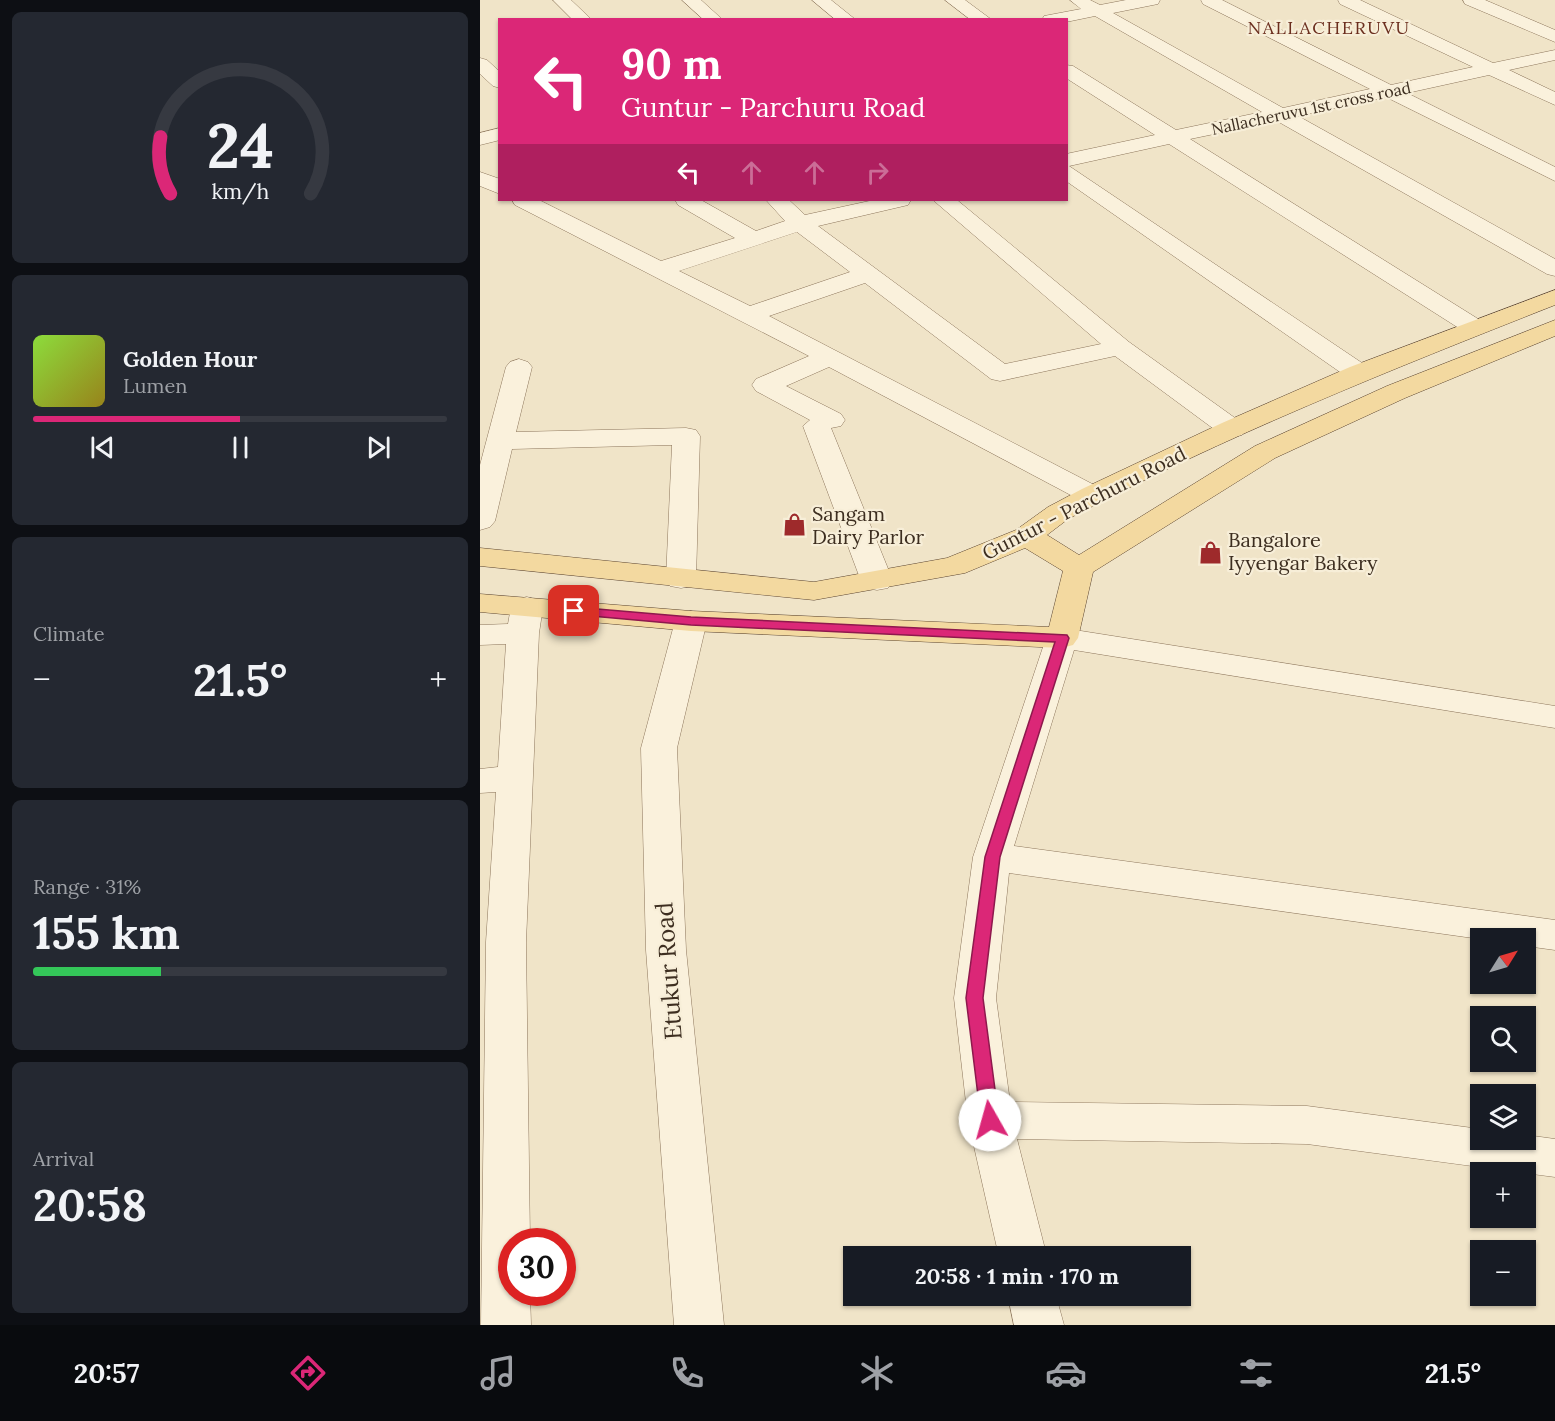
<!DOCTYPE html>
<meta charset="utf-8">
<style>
body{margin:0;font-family:Lora,serif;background:#242831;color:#f1f3f6;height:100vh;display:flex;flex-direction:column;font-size:22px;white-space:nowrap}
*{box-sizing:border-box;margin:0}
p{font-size:20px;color:#9ea1a6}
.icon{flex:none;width:33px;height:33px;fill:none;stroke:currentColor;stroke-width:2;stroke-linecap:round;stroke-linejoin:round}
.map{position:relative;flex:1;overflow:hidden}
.sheet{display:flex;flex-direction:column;gap:12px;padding:12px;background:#0d0f14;width:480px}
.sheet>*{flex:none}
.banner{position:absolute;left:18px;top:18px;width:570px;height:183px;border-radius:0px;box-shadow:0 2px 4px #0004;background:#db2777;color:#fff;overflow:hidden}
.needle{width:39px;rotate:53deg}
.fabs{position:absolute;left:990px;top:928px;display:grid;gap:12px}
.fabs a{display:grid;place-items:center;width:66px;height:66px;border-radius:0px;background:#171b24;box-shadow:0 2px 4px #0004;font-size:30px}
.speed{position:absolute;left:18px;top:1228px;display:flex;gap:12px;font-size:30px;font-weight:700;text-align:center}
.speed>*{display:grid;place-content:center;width:78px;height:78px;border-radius:50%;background:#171b24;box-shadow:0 2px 4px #0004;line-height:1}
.speed .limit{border:9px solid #d22;background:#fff;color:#111}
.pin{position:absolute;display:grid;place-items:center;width:51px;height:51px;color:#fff;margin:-26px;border-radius:12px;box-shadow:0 3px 9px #0006}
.me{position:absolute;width:66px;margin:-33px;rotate:353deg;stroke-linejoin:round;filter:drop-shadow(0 0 4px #0008)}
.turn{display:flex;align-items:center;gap:21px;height:126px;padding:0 24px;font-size:27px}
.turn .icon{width:78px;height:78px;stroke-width:2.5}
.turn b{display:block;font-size:42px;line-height:51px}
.lanes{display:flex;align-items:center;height:57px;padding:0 24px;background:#0003;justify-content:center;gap:30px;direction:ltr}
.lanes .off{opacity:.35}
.big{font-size:45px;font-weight:800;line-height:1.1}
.sheet .widget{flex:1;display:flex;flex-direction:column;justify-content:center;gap:9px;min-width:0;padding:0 21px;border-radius:9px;background:#242831}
.sheet .dial{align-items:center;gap:0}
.dial svg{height:156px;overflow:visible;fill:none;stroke:#363941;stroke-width:7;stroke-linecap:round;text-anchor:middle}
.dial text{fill:#f1f3f6;stroke:none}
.song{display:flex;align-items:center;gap:18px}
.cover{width:72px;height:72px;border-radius:9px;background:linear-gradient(135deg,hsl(90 70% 55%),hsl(50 70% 35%))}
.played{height:6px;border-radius:3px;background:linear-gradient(90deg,#db2777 50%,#363941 50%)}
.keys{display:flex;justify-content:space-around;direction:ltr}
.heat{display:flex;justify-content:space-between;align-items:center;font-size:33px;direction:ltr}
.charge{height:9px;border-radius:4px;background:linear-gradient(90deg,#34c759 31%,#363941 0)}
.trip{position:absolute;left:363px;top:1246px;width:348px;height:60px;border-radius:0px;background:#171b24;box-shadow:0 2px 4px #0004;font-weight:800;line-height:60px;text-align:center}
.tabs{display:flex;height:96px;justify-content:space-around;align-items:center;background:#090b0e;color:#9ea1a6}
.tabs .icon{width:42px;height:42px}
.tabs .selected{color:#db2777}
.tabs b{font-size:27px;color:#f1f3f6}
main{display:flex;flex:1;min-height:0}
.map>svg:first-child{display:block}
</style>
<main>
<section class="sheet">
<div class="widget dial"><svg viewBox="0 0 100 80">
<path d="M14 69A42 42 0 1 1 86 69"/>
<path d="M14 69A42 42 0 0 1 9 40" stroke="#db2777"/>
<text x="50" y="56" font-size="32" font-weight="700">24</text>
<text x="50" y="72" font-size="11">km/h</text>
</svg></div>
<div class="widget">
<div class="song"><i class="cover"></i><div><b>Golden Hour</b><p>Lumen</p></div></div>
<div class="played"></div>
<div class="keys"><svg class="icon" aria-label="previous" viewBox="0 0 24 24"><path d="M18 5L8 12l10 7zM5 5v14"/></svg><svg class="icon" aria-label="pause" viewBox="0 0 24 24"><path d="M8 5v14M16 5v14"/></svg><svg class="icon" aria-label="next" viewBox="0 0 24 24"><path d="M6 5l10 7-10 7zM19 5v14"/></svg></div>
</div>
<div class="widget"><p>Climate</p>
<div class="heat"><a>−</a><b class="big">21.5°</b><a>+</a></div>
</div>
<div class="widget"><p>Range · 31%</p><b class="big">155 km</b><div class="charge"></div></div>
<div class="widget"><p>Arrival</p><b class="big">20:58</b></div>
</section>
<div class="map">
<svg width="1075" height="1325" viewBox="0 0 1075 1325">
<rect width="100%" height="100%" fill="#f0e4c8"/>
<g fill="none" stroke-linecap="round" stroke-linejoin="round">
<defs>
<g id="minor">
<path d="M73 0H91L112 20H93Z"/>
<path d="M202 0H221L243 20H224Z"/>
<path d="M332 0H351L376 20H356Z"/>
<path d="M465 0H485L512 20H491Z"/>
<path d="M590 0H610L620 5 646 0H680L678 4 633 13 803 108 890 89 723 4 721 0H742L911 85 993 67 860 4 858 0H880L1013 63 1075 50V60L1029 70 1075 92V105L1009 75 927 93 1075 167V181L906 97 818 116 1075 259V276L1067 274 797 121 710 139 1003 322 1006 327 1003 332 994 334 985 332 689 144 589 166 888 367 892 373 888 379 879 381 870 379 586 181V154L675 135 586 78V65L593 66 696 130 782 112 615 16 586 22V20H562L564 16 601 9Z"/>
<path d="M983 0H1005L1075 30V42L985 4Z"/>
<path d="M0 58 7 60 20 72V88L13 86 0 74Z"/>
<path d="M20 128V140L0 145V133Z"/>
<path d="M0 172 20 179V194L0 186Z"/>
<path d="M32 200H59L181 261 255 238 198 205 195 200H221L276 231 305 221 286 200H309L325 215 394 200H431L428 205 338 226 525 364 621 344 453 200H477L649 342 762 423 766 429 762 435 752 437 742 435 635 356 520 381 511 379 385 283 289 316 622 489 626 495 622 501 612 504 602 501 349 367 306 386 361 414 365 420 361 426 351 428 413 581 408 588 397 590 386 588 381 581 323 426 330 420 276 391 272 385 276 379 329 356 35 205ZM317 232 370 272 270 306 199 271Z"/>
<path d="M39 359 48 362 52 367 36 432 206 428 216 430 220 436 216 579 212 586 201 588 190 586 186 579 192 445 32 449 15 521 10 527 0 530V465L26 367 30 362Z"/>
<path d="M47 597 58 600 63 607 59 633 46 942 50 1242H32V1293H50L51 1325H1L6 942 16 792 0 793V769L18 767 26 644 0 645V625L28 624 31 607 36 600Z"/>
<path d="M211 611 222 614 227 621 197 748 206 950 244 1325H194L166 950 161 748 195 621 200 614Z"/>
<path d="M582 628 1075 706V728L594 650 534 846 1075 920V950L1046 946V939H1000L529 873 516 998 530 1102 827 1106 1000 1129V1140H1046V1135L1075 1139V1177L827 1144 537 1139 567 1257H519L488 1120 474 998 493 857 566 638 571 631Z"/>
<path d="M528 1296H576L584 1325H534Z"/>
</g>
<path id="major" d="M1075 290V305C910 370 745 436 588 519L567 535 599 555 775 446 907 386 1075 320V336L925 398 795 458 613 572 598 638 593 645 582 648 211 631 0 612V594L211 611 569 627 583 571 545 548 485 573 334 600 0 566V548L334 582 467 558 536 530 568 507 602 489 742 423 870 367Z"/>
</defs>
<!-- minor casing -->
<use href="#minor" stroke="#8d765c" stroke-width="1"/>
<!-- major casing -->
<use href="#major" stroke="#5b4430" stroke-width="1"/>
<!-- minor -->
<use href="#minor" fill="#faf1dc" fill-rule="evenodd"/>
<!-- major -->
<use href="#major" fill="#f3d9a0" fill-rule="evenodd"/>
</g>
<!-- route -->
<path fill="#db2777" stroke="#8e194d" stroke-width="1.5" d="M94 607 211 617 587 635 589 638 520 857 503 998 519 1120 517 1125 510 1127 504 1125 501 1120 486 998 505 857 575 642 211 625 89 614 87 611Z"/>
<!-- icons -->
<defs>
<symbol id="shop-bare" viewBox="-9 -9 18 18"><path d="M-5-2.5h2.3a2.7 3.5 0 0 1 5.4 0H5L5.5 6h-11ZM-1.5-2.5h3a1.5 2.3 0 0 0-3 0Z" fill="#9e2a2b" stroke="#f7eed8" stroke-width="2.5" paint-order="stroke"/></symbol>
</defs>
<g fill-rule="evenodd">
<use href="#shop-bare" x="298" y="508" width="33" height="33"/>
<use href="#shop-bare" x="714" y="536" width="33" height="33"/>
</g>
<g text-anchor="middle" stroke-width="4.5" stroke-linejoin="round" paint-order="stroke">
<!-- far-street labels -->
<g font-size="16" fill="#3d2e20" stroke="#f7eed8">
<text transform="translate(831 108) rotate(-12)" y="6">Nallacheruvu 1st cross road</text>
</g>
<!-- far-neighbourhood labels -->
<g font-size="18" letter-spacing="1.5" fill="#6b2e1e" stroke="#f7eed8">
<text x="849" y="34">NALLACHERUVU</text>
</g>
<!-- street labels -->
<g font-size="20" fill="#3d2e20" stroke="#f7eed8">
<text transform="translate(604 503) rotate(-27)" y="7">Guntur - Parchuru Road</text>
</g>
<!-- poi labels -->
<g font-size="20" fill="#3d2e20" stroke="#f7eed8" text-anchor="start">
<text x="332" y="521">Sangam<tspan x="332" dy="23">Dairy Parlor</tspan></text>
<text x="748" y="547">Bangalore<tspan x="748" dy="23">Iyyengar Bakery</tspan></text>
</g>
<!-- near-street labels -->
<g font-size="24" fill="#3d2e20" stroke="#f7eed8">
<text transform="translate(189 971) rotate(-94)" y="8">Etukur Road</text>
</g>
</g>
</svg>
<div class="fabs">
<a><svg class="needle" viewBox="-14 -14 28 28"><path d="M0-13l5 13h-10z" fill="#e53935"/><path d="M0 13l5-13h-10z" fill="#9ea1a6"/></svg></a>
<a><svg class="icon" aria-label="search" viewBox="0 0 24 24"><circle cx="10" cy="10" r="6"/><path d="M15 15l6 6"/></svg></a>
<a><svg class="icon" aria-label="layers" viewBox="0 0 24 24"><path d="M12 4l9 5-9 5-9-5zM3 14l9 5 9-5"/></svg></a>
<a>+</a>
<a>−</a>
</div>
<div class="speed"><div class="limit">30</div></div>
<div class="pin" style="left:94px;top:611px;background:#d93025"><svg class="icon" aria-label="arrive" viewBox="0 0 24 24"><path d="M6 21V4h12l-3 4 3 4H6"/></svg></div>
<svg class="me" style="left:510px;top:1120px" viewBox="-20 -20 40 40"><circle r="19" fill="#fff"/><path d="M0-13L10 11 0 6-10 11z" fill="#db2777"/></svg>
<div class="trip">20:58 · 1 min · 170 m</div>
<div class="banner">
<div class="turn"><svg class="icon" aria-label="left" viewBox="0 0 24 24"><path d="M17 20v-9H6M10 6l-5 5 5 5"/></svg><div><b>90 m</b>Guntur - Parchuru Road</div></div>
<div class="lanes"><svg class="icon" aria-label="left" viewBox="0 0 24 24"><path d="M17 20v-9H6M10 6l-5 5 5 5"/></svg><svg class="icon off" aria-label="ahead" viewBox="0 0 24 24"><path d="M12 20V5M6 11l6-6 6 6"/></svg><svg class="icon off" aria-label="ahead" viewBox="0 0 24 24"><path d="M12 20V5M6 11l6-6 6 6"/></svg><svg class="icon off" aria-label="right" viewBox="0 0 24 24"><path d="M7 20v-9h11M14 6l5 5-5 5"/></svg></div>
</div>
</div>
</main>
<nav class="tabs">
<b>20:57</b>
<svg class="icon selected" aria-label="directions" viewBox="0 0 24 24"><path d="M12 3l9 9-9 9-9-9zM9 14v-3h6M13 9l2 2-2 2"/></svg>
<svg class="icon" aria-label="music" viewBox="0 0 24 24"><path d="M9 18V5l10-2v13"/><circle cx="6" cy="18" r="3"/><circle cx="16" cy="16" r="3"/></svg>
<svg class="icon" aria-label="phone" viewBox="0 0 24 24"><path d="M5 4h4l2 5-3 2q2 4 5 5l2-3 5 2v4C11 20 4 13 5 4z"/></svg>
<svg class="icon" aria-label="climate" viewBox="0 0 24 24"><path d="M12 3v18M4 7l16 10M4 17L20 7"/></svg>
<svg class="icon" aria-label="car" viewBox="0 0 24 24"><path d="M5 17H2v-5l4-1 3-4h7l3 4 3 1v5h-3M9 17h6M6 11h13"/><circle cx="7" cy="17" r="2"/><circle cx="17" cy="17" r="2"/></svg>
<svg class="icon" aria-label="filters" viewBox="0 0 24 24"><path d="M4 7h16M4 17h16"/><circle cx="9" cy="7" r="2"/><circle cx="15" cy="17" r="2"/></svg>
<b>21.5°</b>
</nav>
